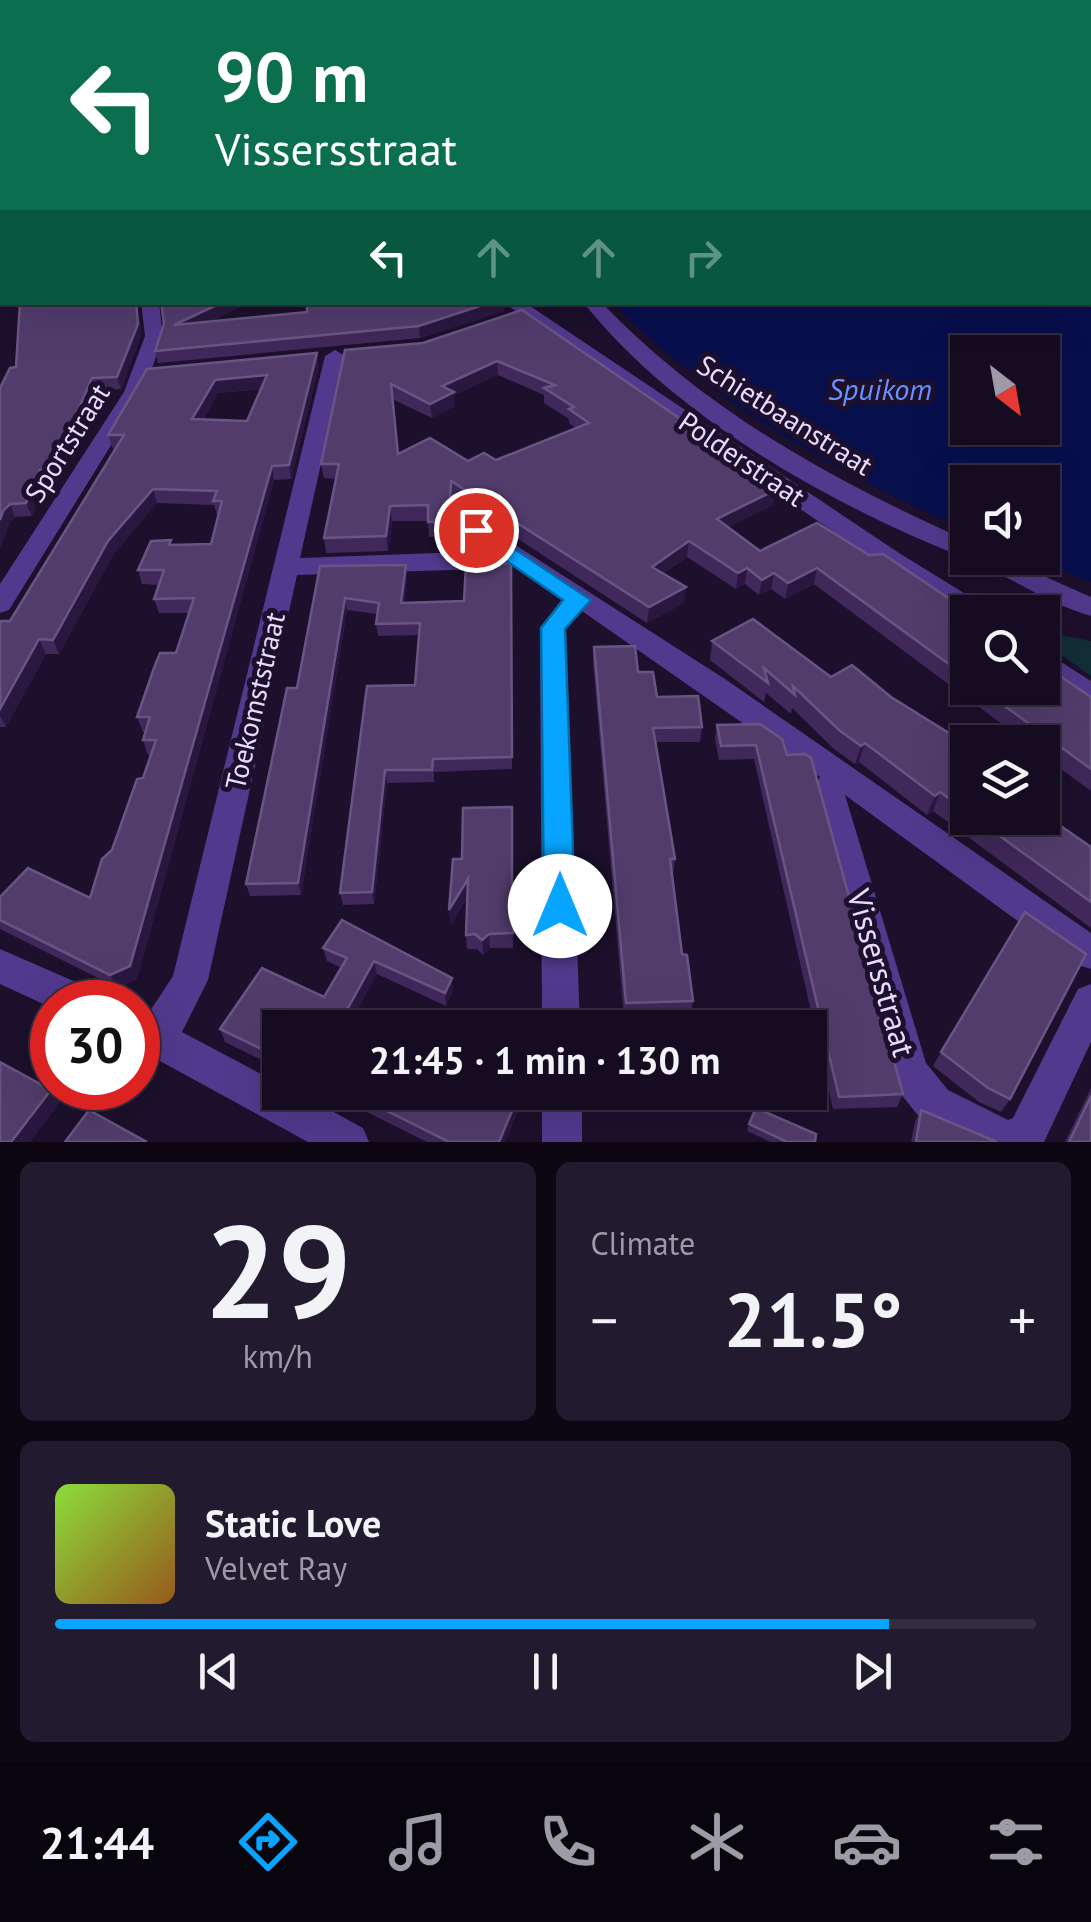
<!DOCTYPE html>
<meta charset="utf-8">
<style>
body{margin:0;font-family:"PT Sans",sans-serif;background:#221a2e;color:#f1f3f6;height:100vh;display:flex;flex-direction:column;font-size:38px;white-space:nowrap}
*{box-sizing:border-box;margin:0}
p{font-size:32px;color:#9d9ba5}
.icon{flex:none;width:55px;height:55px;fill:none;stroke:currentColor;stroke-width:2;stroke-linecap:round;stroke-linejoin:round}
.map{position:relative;height:1142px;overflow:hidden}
.panel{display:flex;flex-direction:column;gap:20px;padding:20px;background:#0c0712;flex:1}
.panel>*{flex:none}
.banner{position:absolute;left:0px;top:0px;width:1092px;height:305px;box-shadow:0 10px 40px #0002,0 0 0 2px #342c3f;background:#0b6e4f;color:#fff;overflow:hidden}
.needle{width:65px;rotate:149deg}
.tools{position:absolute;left:950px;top:335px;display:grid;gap:20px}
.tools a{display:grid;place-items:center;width:110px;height:110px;border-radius:0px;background:#150c21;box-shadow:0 10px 40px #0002,0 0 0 2px #342c3f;font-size:50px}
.speed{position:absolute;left:30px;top:980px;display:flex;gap:20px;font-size:50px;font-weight:700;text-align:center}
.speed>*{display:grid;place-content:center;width:130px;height:130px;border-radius:50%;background:#150c21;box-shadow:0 10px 40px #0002,0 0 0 2px #342c3f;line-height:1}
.speed .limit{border:15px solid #d22;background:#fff;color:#111}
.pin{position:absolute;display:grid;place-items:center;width:85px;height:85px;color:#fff;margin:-42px;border:5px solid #fff;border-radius:50%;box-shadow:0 2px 10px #0007}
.me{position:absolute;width:110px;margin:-55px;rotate:0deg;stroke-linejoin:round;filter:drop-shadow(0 0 8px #0008)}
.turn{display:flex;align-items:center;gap:35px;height:210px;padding:0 50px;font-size:45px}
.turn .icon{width:130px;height:130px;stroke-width:2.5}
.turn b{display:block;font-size:70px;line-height:85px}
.lanes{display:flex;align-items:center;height:95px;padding:0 50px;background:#0003;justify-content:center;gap:50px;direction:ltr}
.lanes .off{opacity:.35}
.big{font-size:75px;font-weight:800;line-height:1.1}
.panel .widget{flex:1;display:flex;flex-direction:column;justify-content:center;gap:15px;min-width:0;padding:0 35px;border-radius:15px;background:#221a2e}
.panel .dial{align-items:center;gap:0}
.dial b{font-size:130px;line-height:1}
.song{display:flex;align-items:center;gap:30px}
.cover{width:120px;height:120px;border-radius:15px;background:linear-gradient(135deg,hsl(90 70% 55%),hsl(30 70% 35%))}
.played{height:10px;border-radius:5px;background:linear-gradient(90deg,#07a5ff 85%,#342c3f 85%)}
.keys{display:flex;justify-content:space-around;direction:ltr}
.heat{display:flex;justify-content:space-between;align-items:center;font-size:55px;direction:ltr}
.panel .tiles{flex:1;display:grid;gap:20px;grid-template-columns:1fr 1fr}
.widget:last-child{grid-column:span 2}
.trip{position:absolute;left:262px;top:1010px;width:565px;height:100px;border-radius:0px;background:#150c21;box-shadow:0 10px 40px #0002,0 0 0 2px #342c3f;font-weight:800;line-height:100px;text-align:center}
.menu{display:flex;height:160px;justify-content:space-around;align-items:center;background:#08050d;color:#9d9ba5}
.menu .icon{width:70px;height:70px}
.menu .on{color:#07a5ff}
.menu b{font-size:45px;color:#f1f3f6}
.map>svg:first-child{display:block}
</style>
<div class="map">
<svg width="1091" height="1142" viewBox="0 0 1091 1142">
<rect width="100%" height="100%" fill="#1c102c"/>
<!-- green -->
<path fill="#122e36" d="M1060 635 1091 641V676L1046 644Z"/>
<!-- water -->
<path fill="#080f4d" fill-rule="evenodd" d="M845 0H1091V582L1029 558H1042V482H968L967 531C841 473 711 404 613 303L1090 302V2H831ZM968 352H1042V428H968Z"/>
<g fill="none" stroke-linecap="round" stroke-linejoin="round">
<!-- minor -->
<g fill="#52398d" fill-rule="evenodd">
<path d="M2 85V93L0 94V86Z"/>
<rect x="0" y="200" width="2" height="8"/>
<path d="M141 302H159L163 336 144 392 9 610 0 613V584L124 392 145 336Z"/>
<path d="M583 302H601C705 411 832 480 968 541V558H1003L1091 597V616C1048 604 1006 574 968 559 832 506 674 417 583 302Z"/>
<path d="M335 350 345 356 300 558 491 551 464 530 468 525H484L725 679 1091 933V969L1078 965 845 795 926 1063 948 1090 1008 1120 1013 1118 1078 989 1091 984V1042L1044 1142H967L920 1118 896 1088 813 789 820 777 582 611 566 629 580 1028H542L540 628 563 599 510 563 480 569 297 575 208 980 182 1032 280 1084V1092H297L363 1128 369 1142H308L138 1049V1011L148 1014 173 976 325 356Z"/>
<path d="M0 949 92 989 97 1002H52V1008L0 984Z"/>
<rect x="542" y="1092" width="40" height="50"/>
</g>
<!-- tertiary -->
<g fill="#52398d" fill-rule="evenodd">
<path d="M2 258V277L0 278V259Z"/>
<path d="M503 302H524L899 553 985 606 989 612H968L967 618 881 565Z"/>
<path d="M1042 650 1091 681V706L1042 674Z"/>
</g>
</g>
<!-- wall -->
<g fill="#40285a" fill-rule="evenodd">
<path d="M20 302H138L141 336 121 389 96 391 60 476 55 483H45L32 516 15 517 9 524 0 549V388L16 367Z"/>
<path d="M250 302 209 322 504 311 420 338 158 363 155 351 164 324Z"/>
<path d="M522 310 681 425 775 490 773 505 728 527 760 551 869 555 968 612V688H1042L1091 697V791L1042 755V742H1026L814 584 785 599 771 589 759 595 745 584 736 589 687 557 663 574 684 603 647 623 452 496 450 536 429 537 428 521H392L388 551 326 553 324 538 336 479 324 478 321 464 423 343ZM498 375 544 395V403L569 419V423L576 428 496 460 468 461 398 454 392 399 432 418 455 406 454 395Z"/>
<path d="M319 366 291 479 274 480 137 979 118 988 0 929V897L90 898 143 778 151 755H148L143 740 145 732H143L137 717 176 653 189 613H159L154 599 159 585 142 584 138 570 172 545 211 544 219 515H217L214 505 157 503 149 512 113 555 59 654H46L6 727H0V621H10L116 449H113L108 435 147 369ZM261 389 247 421 203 420 218 393Z"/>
<path d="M511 563 512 769 434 772V782L387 783 374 904 343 905 340 893 415 685 419 635 378 636 376 624 377 614 347 610 301 895 250 896 246 884 297 688 320 566 406 565 407 577 404 603 464 601Z"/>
<path d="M712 641 891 697 968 745V818H1042L1091 847V928L933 811 927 815 859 762 855 764 834 749 792 708 791 714 766 693 764 702 710 660Z"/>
<path d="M594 647 657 697 702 727 700 742H656L675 859 673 874H672L682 954 693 1001 690 1015 624 1017 593 662Z"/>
<path d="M760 724 903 1094 897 1107 833 1109 754 759 719 760 715 739 717 725Z"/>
<path d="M453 859 513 914 519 933 513 938V948H490L483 955 477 949H467L466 935 467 898 451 925 449 910Z"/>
<path d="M323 948 452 978 453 991 446 1006 377 974 280 1028V1069L225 1042 220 1029 324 997 342 968 327 961Z"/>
<path d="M941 1052 1010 1099 1001 1112 979 1102 933 1066Z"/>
<path d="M1091 1088V1142H1065Z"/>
<path d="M327 1092H521V1104L505 1142H427Z"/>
<path d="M921 1110 997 1142H911L915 1122Z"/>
<path d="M749 1124 815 1142H771L747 1131Z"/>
</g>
<!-- shaded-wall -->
<g fill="#2a1740">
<path d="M606 0H628V2H564Z"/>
<path d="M136 302H138L141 336 121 389 117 377Z"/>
<path d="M223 302H250L177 337 174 325Z"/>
<path d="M492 302H503L504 311 420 338 419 326Z"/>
<path d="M317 353 319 366 291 479 289 465Z"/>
<path d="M497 361 498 375 454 395 455 406 432 418 430 404 442 386Z"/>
<path d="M267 375 269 388 218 393 195 433 192 419 215 380Z"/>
<path d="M92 378 96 391 60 476 55 483 51 470Z"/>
<path d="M272 466 274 480 137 979 118 988 110 975Z"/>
<path d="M40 470 45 483 32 516 26 503Z"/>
<path d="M451 481 452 496 450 536 449 521Z"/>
<path d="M153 489 157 503 113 555 59 654 53 640 108 541Z"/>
<path d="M775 490 773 505 715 534 717 519Z"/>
<path d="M10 504 15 517 9 524 0 549V520L3 511Z"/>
<path d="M390 506 392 521 388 551 386 536Z"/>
<path d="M689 541 687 557 650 583 652 567Z"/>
<path d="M406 565 407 577 402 615 401 603Z"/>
<path d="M747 568 745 584 736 589 738 573Z"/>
<path d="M817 568 814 584 785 599 788 583Z"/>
<path d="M774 573 771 589 759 595 762 580Z"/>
<path d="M686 587 684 603 647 623 649 607Z"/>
<path d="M345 598 347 610 301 895 298 883Z"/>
<path d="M39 639 46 654 6 727 0 716V709Z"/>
<path d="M865 743 859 762 855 764 861 746Z"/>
<path d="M385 770 387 783 374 904 372 892Z"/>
<path d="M940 792 933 811 927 815 935 796Z"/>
<path d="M468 879 469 894 451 925 449 910Z"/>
<path d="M512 913 513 923 518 918 519 933 513 938V948Z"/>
<path d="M489 934 490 948 483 955 482 940Z"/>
<path d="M374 961 377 974 352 1021 348 1008Z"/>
<path d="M452 978 453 991 446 1006 445 993Z"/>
<path d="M51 1090 60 1103 30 1142H11Z"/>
<path d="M521 1092V1104L505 1142H499Z"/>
</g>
<!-- building -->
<g fill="#523c6c" stroke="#695583" stroke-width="2.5" fill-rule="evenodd">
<path d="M0 0H606L564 2H2V62L0 64V34H2V23H0Z"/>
<path d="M0 118H2V184L0 185Z"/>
<path d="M20 302H136L138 324 117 377 92 378 55 463 51 470H40L26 503 10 504 3 511 0 520V388L10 368 16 367Z"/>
<path d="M161 302H223L174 325 307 312V302H492L419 326 155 351 164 324Z"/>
<path d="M522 310 682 420 677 422 775 490 717 519 760 551 817 523 869 555 883 554 969 612 968 678 817 568 788 583 774 573 762 580 747 568 738 573 689 541 652 567 686 587 649 607 451 481 449 521 428 522V505L390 506 386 536 324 538 339 464H321L345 350 423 343ZM497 361 555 385 544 388 574 407 569 409 589 423 496 460 484 453 468 461 430 438 398 454 391 384 430 404 454 392 442 386Z"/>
<path d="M317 353 289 465 272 466 130 966 110 975 0 920V897L28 868 90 898 102 859 112 850 137 779 143 778 156 740H143L150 717H137L154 668 160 653H176L194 598 154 599 164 570H138L151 541 171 540 169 545 211 544 222 501H213L217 491 153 489 108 541 53 640 39 639 0 709V621H10L124 435H108L147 369ZM267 375 247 421 192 419 215 380Z"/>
<path d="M511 563 512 757 433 759 432 770H385L372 892 340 893 367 686 415 685 420 623 376 624 379 603 345 598 298 883 246 884 287 688H297L320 566 406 565 401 603 464 601 466 564Z"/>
<path d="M753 619 831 677 852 665 891 697 968 745V812L940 792 935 796 865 743 861 746 839 730 793 686 795 695 764 668 768 683 712 641Z"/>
<path d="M635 646 638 672H653L657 697 698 696 702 727 653 728 675 859H670L682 954 687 955 693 1001 626 1003 594 647Z"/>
<path d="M1042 664 1091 697V769L980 688H1042Z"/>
<path d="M760 724 782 739 787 755 805 754 811 758 903 1094 839 1097 756 745 721 746 717 725Z"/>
<path d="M512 807V913L518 918 513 924V933L489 934 482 940 475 934 466 935 468 879 449 910 453 859H462L463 808Z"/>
<path d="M1042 813 1091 847V902L975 818H1042Z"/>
<path d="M1025 912 1086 954 1010 1099 988 1088 941 1052Z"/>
<path d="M342 920 452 978 445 993 374 961 348 1008 389 1028H280V1058L220 1029 262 968 324 997 347 958 323 948Z"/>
<path d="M0 1062 51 1090 11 1142H0Z"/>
<path d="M349 1092H520L499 1142H449Z"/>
<path d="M1091 1096V1142H1069Z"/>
<path d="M756 1108 816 1134 815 1142H787L749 1124Z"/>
<path d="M89 1110 147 1142H65Z"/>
<path d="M921 1110 997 1142H916Z"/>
</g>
<!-- route -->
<path fill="#07a5ff" stroke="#056ba6" stroke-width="2.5" d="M476 523 591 600 565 629 575 906 571 916 560 920 549 916 544 906 541 628 563 600 469 535 466 530 469 525Z"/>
<g text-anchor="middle" stroke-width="10" stroke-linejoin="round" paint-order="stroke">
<!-- street labels -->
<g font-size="28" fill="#e8dbff" stroke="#1c102c">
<text transform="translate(785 415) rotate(32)" y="10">Schietbaanstraat</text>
<text transform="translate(67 443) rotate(-58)" y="10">Sportstraat</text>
<text transform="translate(742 459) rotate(34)" y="10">Polderstraat</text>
<text transform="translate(255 701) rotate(-77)" y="10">Toekomststraat</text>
</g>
<!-- water labels -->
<g font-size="30" font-style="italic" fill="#6992ff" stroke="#1c102c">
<text x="880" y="400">Spuikom</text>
</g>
<!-- near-street labels -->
<g font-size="32" fill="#e8dbff" stroke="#1c102c">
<text transform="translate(881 973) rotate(74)" y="11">Vissersstraat</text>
</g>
</g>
</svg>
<div class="tools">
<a><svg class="needle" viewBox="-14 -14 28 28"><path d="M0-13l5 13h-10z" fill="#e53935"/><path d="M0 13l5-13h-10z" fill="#9d9ba5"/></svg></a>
<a><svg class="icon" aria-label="sound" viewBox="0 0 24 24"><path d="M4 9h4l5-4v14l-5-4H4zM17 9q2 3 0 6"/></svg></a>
<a><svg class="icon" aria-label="search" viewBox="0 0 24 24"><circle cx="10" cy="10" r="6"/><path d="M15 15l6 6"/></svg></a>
<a><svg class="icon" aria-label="layers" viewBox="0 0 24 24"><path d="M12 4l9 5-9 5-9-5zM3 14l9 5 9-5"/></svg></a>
</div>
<div class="speed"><div class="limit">30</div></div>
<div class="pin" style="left:476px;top:530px;background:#d93025"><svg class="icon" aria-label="arrive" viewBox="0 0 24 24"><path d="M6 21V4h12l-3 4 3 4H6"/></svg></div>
<svg class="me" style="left:560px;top:906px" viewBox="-20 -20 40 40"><circle r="19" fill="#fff"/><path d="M0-13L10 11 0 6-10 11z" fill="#07a5ff"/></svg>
<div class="trip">21:45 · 1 min · 130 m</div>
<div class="banner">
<div class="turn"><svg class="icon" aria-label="left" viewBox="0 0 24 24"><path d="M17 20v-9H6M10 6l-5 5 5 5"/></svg><div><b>90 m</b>Vissersstraat</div></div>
<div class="lanes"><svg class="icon" aria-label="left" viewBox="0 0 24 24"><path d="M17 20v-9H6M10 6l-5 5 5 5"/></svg><svg class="icon off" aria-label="ahead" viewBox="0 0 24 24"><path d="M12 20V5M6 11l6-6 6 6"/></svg><svg class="icon off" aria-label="ahead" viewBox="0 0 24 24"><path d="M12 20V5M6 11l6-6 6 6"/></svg><svg class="icon off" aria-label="right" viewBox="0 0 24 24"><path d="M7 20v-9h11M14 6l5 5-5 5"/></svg></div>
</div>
</div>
<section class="panel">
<div class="tiles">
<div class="widget dial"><b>29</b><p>km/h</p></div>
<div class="widget"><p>Climate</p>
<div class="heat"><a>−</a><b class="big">21.5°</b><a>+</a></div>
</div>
<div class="widget">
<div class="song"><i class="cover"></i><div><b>Static Love</b><p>Velvet Ray</p></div></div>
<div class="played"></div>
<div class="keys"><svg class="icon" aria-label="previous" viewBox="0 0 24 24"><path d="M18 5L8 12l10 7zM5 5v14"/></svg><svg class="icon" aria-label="pause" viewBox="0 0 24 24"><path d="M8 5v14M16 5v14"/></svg><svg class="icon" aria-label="next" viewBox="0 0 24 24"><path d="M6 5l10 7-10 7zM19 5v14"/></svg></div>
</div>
</div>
</section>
<nav class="menu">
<b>21:44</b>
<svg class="icon on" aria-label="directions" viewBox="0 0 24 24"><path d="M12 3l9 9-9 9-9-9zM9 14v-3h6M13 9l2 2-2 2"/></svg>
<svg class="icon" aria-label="music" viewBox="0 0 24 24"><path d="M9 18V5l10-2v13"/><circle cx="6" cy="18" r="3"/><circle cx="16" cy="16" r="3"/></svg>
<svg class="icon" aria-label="phone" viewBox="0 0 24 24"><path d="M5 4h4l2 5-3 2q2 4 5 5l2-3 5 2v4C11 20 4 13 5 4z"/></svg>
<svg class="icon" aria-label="climate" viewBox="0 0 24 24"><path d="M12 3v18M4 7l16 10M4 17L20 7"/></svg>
<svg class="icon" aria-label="car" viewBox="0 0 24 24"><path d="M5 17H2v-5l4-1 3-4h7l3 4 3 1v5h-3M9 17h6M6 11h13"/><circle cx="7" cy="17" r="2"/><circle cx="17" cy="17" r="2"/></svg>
<svg class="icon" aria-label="filters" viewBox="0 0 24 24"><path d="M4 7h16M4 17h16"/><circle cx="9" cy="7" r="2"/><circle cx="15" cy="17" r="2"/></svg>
</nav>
